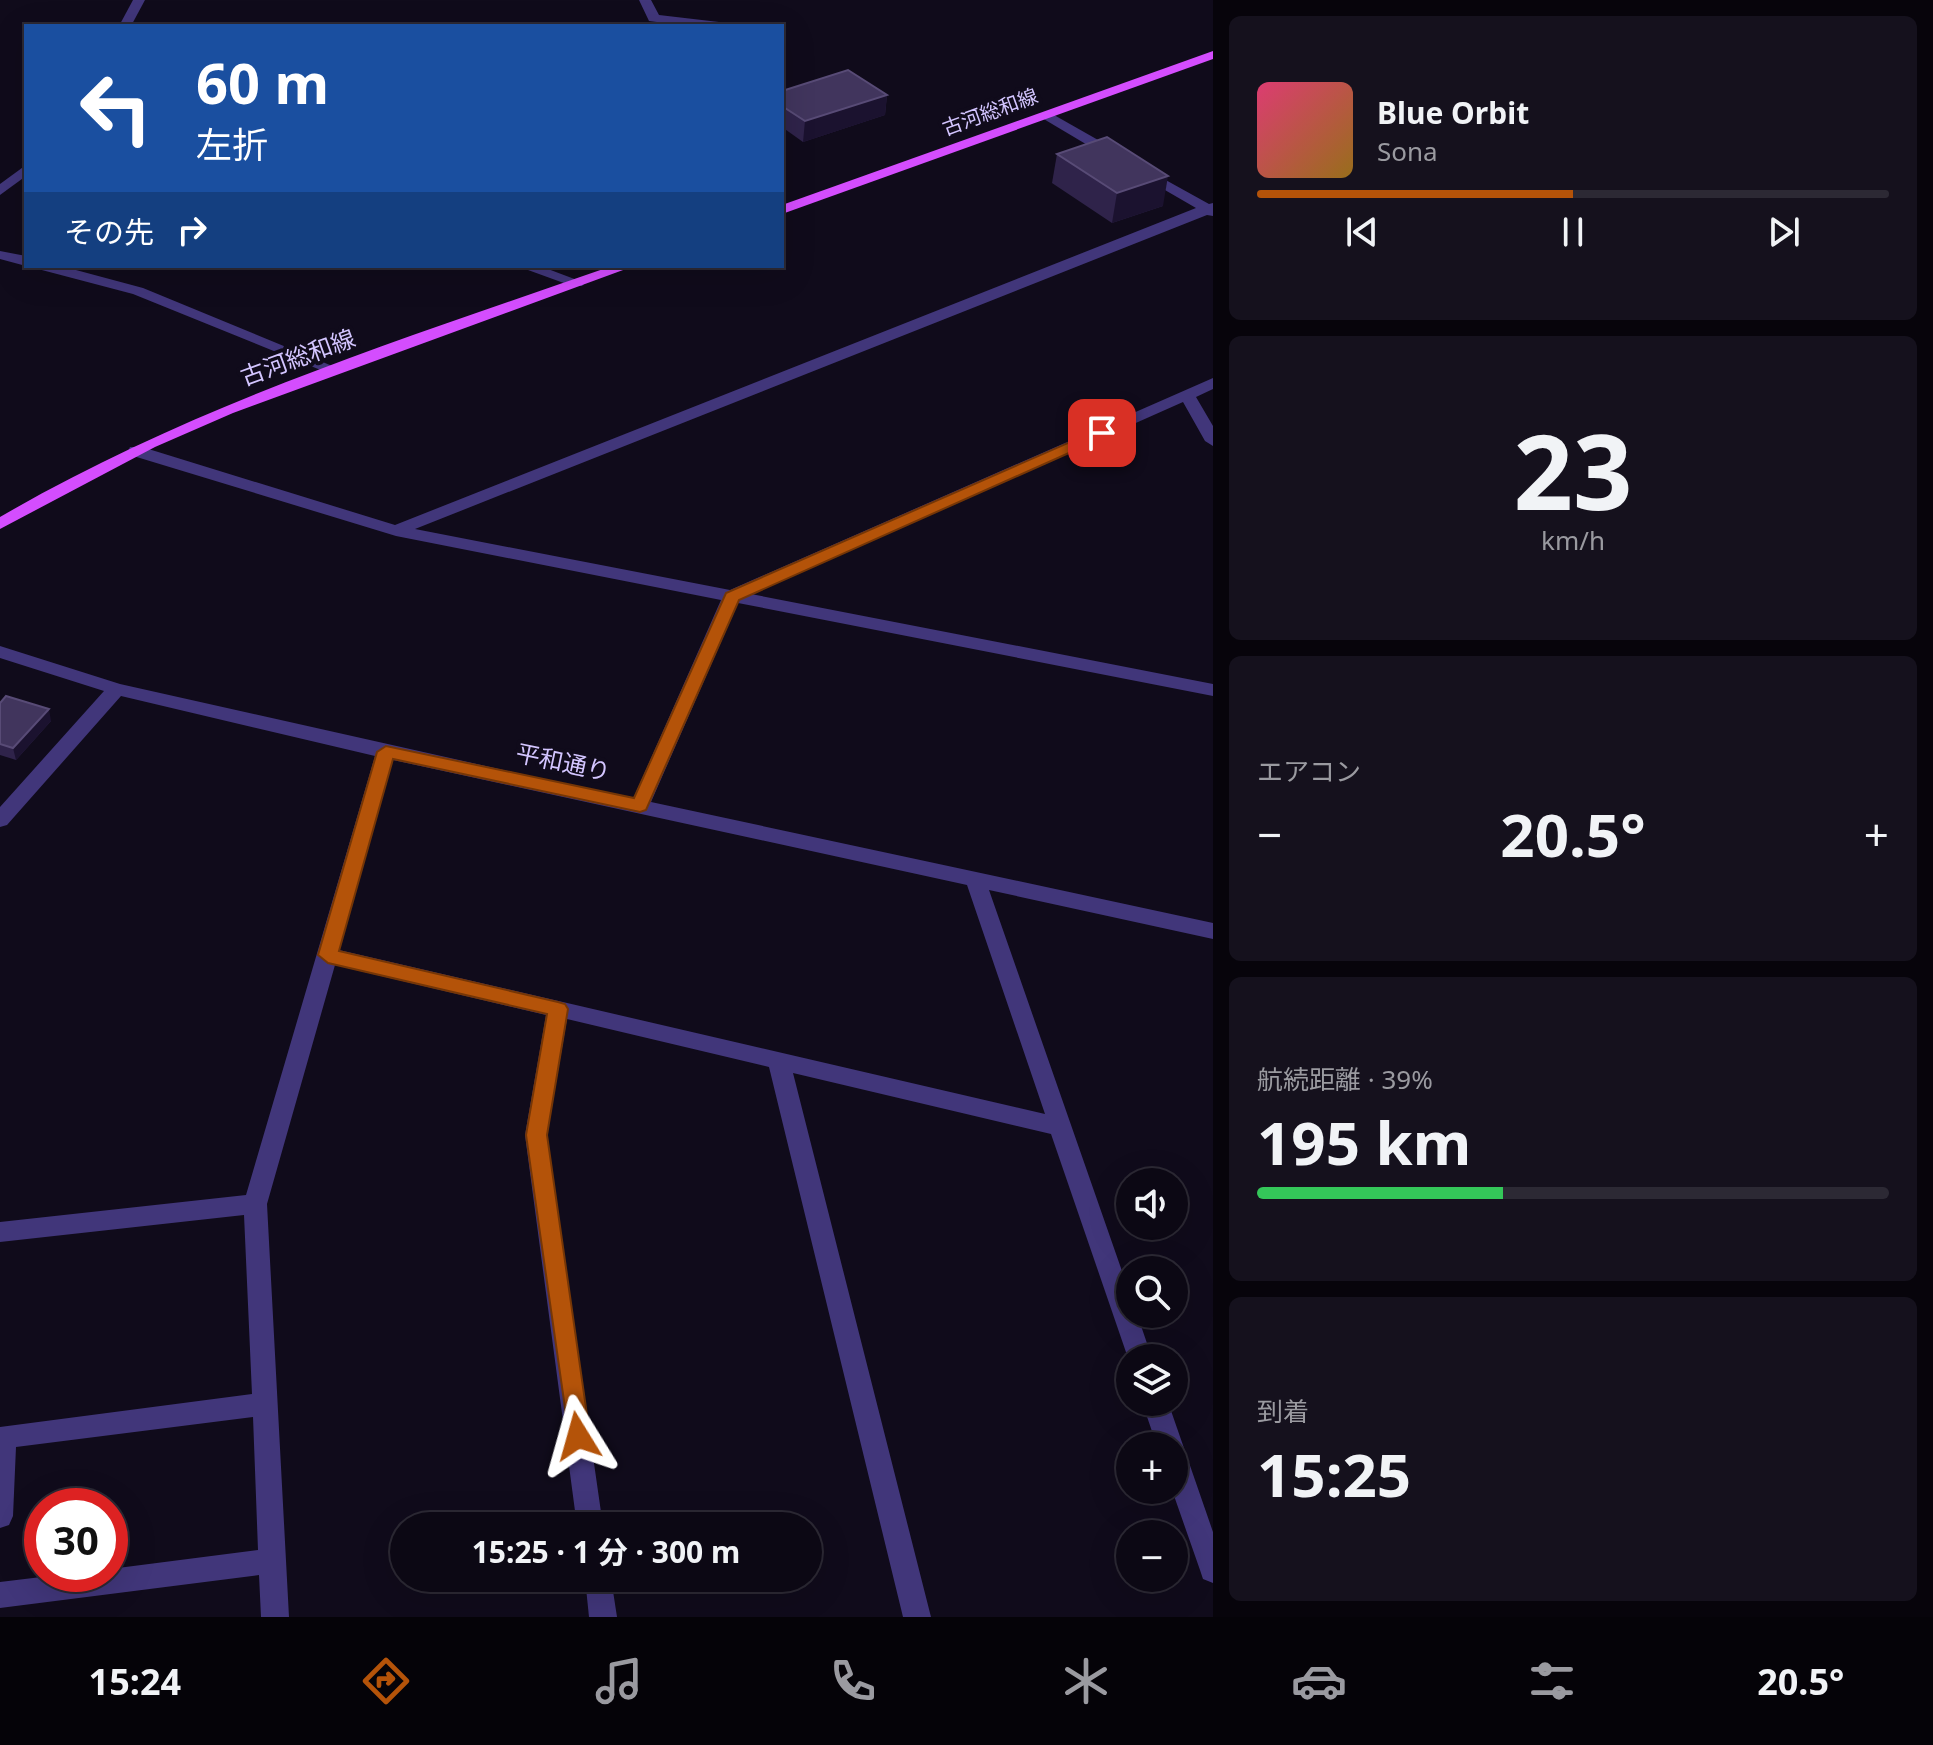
<!DOCTYPE html>
<html lang="ja">
<meta charset="utf-8">
<style>
body{margin:0;font-family:"Noto Sans","Noto Sans JP",sans-serif;background:#15111d;color:#f1f3f6;height:100vh;display:flex;flex-direction:column;font-size:30px;white-space:nowrap}
*{box-sizing:border-box;margin:0}
p{font-size:26px;color:#9a9aa0}
.icon{flex:none;width:44px;height:44px;fill:none;stroke:currentColor;stroke-width:2;stroke-linecap:round;stroke-linejoin:round}
.map{position:relative;flex:1;overflow:hidden}
.details{display:flex;flex-direction:column;gap:16px;padding:16px;background:#07040b;width:720px}
.details>*{flex:none}
.guide{position:absolute;left:24px;top:24px;width:760px;height:244px;border-radius:0px;box-shadow:0 8px 32px #0002,0 0 0 2px #2c2934;background:#1a4fa0;color:#fff;overflow:hidden}
.buttons{position:absolute;left:1116px;top:1168px;display:grid;gap:16px}
.buttons a{display:grid;place-items:center;width:72px;height:72px;border-radius:50%;background:#0c0814;box-shadow:0 8px 32px #0002,0 0 0 2px #2c2934;font-size:40px}
.speed{position:absolute;left:24px;top:1488px;display:flex;gap:16px;font-size:40px;font-weight:700;text-align:center}
.speed>*{display:grid;place-content:center;width:104px;height:104px;border-radius:50%;background:#0c0814;box-shadow:0 8px 32px #0002,0 0 0 2px #2c2934;line-height:1}
.speed .limit{border:12px solid #d22;background:#fff;color:#111}
.pin{position:absolute;display:grid;place-items:center;width:68px;height:68px;color:#fff;margin:-34px;border-radius:16px;box-shadow:0 4px 12px #0006}
.me{position:absolute;width:88px;margin:-44px;rotate:352deg;stroke-linejoin:round;filter:drop-shadow(0 0 6px #0008)}
.turn{display:flex;align-items:center;gap:28px;height:168px;padding:0 40px;font-size:36px}
.turn .icon{width:104px;height:104px;stroke-width:2.5}
.turn b{display:block;font-size:56px;line-height:68px}
.then{display:flex;align-items:center;height:76px;padding:0 40px;background:#0003;gap:16px;font-size:30px}
.big{font-size:60px;font-weight:700;line-height:1.1}
.details .card{flex:1;display:flex;flex-direction:column;justify-content:center;gap:12px;min-width:0;padding:0 28px;border-radius:12px;background:#15111d}
.details .dial{align-items:center;gap:0}
.dial b{font-size:104px;line-height:1}
.song{display:flex;align-items:center;gap:24px}
.cover{width:96px;height:96px;border-radius:12px;background:linear-gradient(135deg,hsl(340 70% 55%),hsl(40 70% 35%))}
.played{height:8px;border-radius:4px;background:linear-gradient(90deg,#b45309 50%,#2c2934 50%)}
.keys{display:flex;justify-content:space-around;direction:ltr}
.heat{display:flex;justify-content:space-between;align-items:center;font-size:44px;direction:ltr}
.charge{height:12px;border-radius:6px;background:linear-gradient(90deg,#34c759 39%,#2c2934 0)}
.trip{position:absolute;left:390px;top:1512px;width:432px;height:80px;border-radius:40px;background:#0c0814;box-shadow:0 8px 32px #0002,0 0 0 2px #2c2934;font-weight:700;line-height:80px;text-align:center}
.tab-bar{display:flex;height:128px;justify-content:space-around;align-items:center;background:#050308;color:#9a9aa0}
.tab-bar .icon{width:56px;height:56px}
.tab-bar .selected{color:#b45309}
.tab-bar b{font-size:36px;color:#f1f3f6}
main{display:flex;flex:1;min-height:0}
.map>svg:first-child{display:block}
</style>
<main>
<div class="map">
<svg width="1213" height="1617" viewBox="0 0 1213 1617">
<rect width="100%" height="100%" fill="#100b1b"/>
<g fill="none" stroke-linecap="round" stroke-linejoin="round">
<!-- minor -->
<g fill="#41367a" fill-rule="evenodd">
<path d="M133 0H145L131 26H119Z"/>
<path d="M639 0H651L659 15 719 22 725 26H688L649 21Z"/>
<path d="M1047 111 1121 153 1123 156 1116 160 1111 159 1042 118 1040 115Z"/>
<path d="M26 165V176L0 195V184Z"/>
<path d="M1144 168 1209 204 1213 203V216L1207 215 415 529 730 590 1213 378V389L1196 397 1213 426V446L1205 441 1183 402 751 594 1213 684V696L738 603 651 802 1213 923V939L989 890 1130 1294V1314H1137L1152 1358H1130V1363L1128 1358 1051 1134 793 1073 931 1617H903L769 1067 567 1019 547 1135 603 1526H577L525 1135 546 1015 335 965 267 1204 289 1617H261L259 1575 0 1608V1582L66 1574H110V1569L258 1550 253 1417 16 1447 13 1516 9 1525 0 1528V1427L252 1394 244 1215 0 1242V1222L246 1195 375 756 121 696 7 825 0 827V807L104 691 0 658V646L120 684 633 799 721 600 396 536 130 455 128 451 130 447H142L395 525 1196 208 1139 175V169ZM393 760 967 885 1045 1114 339 950Z"/>
<path d="M0 251 26 256V266L0 259Z"/>
<path d="M35 266H61L143 288 342 370 340 373H328L133 294 38 269Z"/>
<path d="M517 266H540L585 283 582 286H572Z"/>
<path d="M1142 1402H1168L1213 1532V1583L1203 1579 1200 1570 1172 1490 1174 1446H1157Z"/>
<path d="M585 1578H611L617 1617H589Z"/>
</g>
<!-- major -->
<g fill="#d44dfe" fill-rule="evenodd">
<path d="M1213 51V59L782 214V205Z"/>
<path d="M612 266H634L233 413 155 447 0 529V517C195 404 400 340 612 266Z"/>
</g>
</g>
<!-- wall -->
<g fill="#2f234a">
<path d="M782 91 887 95 885 115 803 142 782 127Z"/>
<path d="M1057 154 1163 206 1112 223 1052 183Z"/>
<path d="M0 703 51 721 16 760 0 755Z"/>
</g>
<!-- shaded-wall -->
<g fill="#1b122f">
<path d="M887 95 885 115 803 142 805 121Z"/>
<path d="M1168 176 1163 206 1112 223 1117 193Z"/>
<path d="M49 709 51 721 16 760 13 748Z"/>
</g>
<!-- building -->
<g fill="#41355d" stroke="#584b76" stroke-width="2">
<path d="M848 70 887 95 805 121 782 106V91Z"/>
<path d="M1107 137 1168 176 1117 193 1057 154Z"/>
<path d="M6 696 49 709 13 748 0 744V703Z"/>
</g>
<!-- route -->
<path fill="#b45309" stroke="#753606" stroke-width="2" d="M1102 428 1107 430V436L739 600 646 810 640 812 393 759 339 951 558 1002 565 1004 568 1009 547 1135 590 1436 586 1443 578 1446 570 1443 526 1135 547 1014 328 963 318 955 377 752 386 746 634 798 726 593Z"/>
<g text-anchor="middle" stroke-width="8" stroke-linejoin="round" paint-order="stroke">
<!-- far-street labels -->
<g font-size="20" fill="#d3c5ff" stroke="#100b1b">
<text transform="translate(990 112) rotate(-20)" y="7">古河総和線</text>
</g>
<!-- street labels -->
<g font-size="24" fill="#d3c5ff" stroke="#100b1b">
<text transform="translate(298 358) rotate(-20)" y="8">古河総和線</text>
<text transform="translate(563 763) rotate(12)" y="8">平和通り</text>
</g>
</g>
</svg>
<div class="buttons">
<a><svg class="icon" aria-label="sound" viewBox="0 0 24 24"><path d="M4 9h4l5-4v14l-5-4H4zM17 9q2 3 0 6"/></svg></a>
<a><svg class="icon" aria-label="search" viewBox="0 0 24 24"><circle cx="10" cy="10" r="6"/><path d="M15 15l6 6"/></svg></a>
<a><svg class="icon" aria-label="layers" viewBox="0 0 24 24"><path d="M12 4l9 5-9 5-9-5zM3 14l9 5 9-5"/></svg></a>
<a>+</a>
<a>−</a>
</div>
<div class="speed"><div class="limit">30</div></div>
<div class="pin" style="left:1102px;top:433px;background:#d93025"><svg class="icon" aria-label="arrive" viewBox="0 0 24 24"><path d="M6 21V4h12l-3 4 3 4H6"/></svg></div>
<svg class="me" style="left:578px;top:1436px" viewBox="-20 -20 40 40"><path d="M0-17L14 15 0 8-14 15z" fill="#b45309" stroke="#fff" stroke-width="4"/></svg>
<div class="trip">15:25 · 1 分 · 300 m</div>
<div class="guide">
<div class="turn"><svg class="icon" aria-label="left" viewBox="0 0 24 24"><path d="M17 20v-9H6M10 6l-5 5 5 5"/></svg><div><b>60 m</b>左折</div></div>
<div class="then">その先<svg class="icon" aria-label="right" viewBox="0 0 24 24"><path d="M7 20v-9h11M14 6l5 5-5 5"/></svg></div>
</div>
</div>
<section class="details">
<div class="card">
<div class="song"><i class="cover"></i><div><b>Blue Orbit</b><p>Sona</p></div></div>
<div class="played"></div>
<div class="keys"><svg class="icon" aria-label="previous" viewBox="0 0 24 24"><path d="M18 5L8 12l10 7zM5 5v14"/></svg><svg class="icon" aria-label="pause" viewBox="0 0 24 24"><path d="M8 5v14M16 5v14"/></svg><svg class="icon" aria-label="next" viewBox="0 0 24 24"><path d="M6 5l10 7-10 7zM19 5v14"/></svg></div>
</div>
<div class="card dial"><b>23</b><p>km/h</p></div>
<div class="card"><p>エアコン</p>
<div class="heat"><a>−</a><b class="big">20.5°</b><a>+</a></div>
</div>
<div class="card"><p>航続距離 · 39%</p><b class="big">195 km</b><div class="charge"></div></div>
<div class="card"><p>到着</p><b class="big">15:25</b></div>
</section>
</main>
<nav class="tab-bar">
<b>15:24</b>
<svg class="icon selected" aria-label="directions" viewBox="0 0 24 24"><path d="M12 3l9 9-9 9-9-9zM9 14v-3h6M13 9l2 2-2 2"/></svg>
<svg class="icon" aria-label="music" viewBox="0 0 24 24"><path d="M9 18V5l10-2v13"/><circle cx="6" cy="18" r="3"/><circle cx="16" cy="16" r="3"/></svg>
<svg class="icon" aria-label="phone" viewBox="0 0 24 24"><path d="M5 4h4l2 5-3 2q2 4 5 5l2-3 5 2v4C11 20 4 13 5 4z"/></svg>
<svg class="icon" aria-label="climate" viewBox="0 0 24 24"><path d="M12 3v18M4 7l16 10M4 17L20 7"/></svg>
<svg class="icon" aria-label="car" viewBox="0 0 24 24"><path d="M5 17H2v-5l4-1 3-4h7l3 4 3 1v5h-3M9 17h6M6 11h13"/><circle cx="7" cy="17" r="2"/><circle cx="17" cy="17" r="2"/></svg>
<svg class="icon" aria-label="filters" viewBox="0 0 24 24"><path d="M4 7h16M4 17h16"/><circle cx="9" cy="7" r="2"/><circle cx="15" cy="17" r="2"/></svg>
<b>20.5°</b>
</nav>
